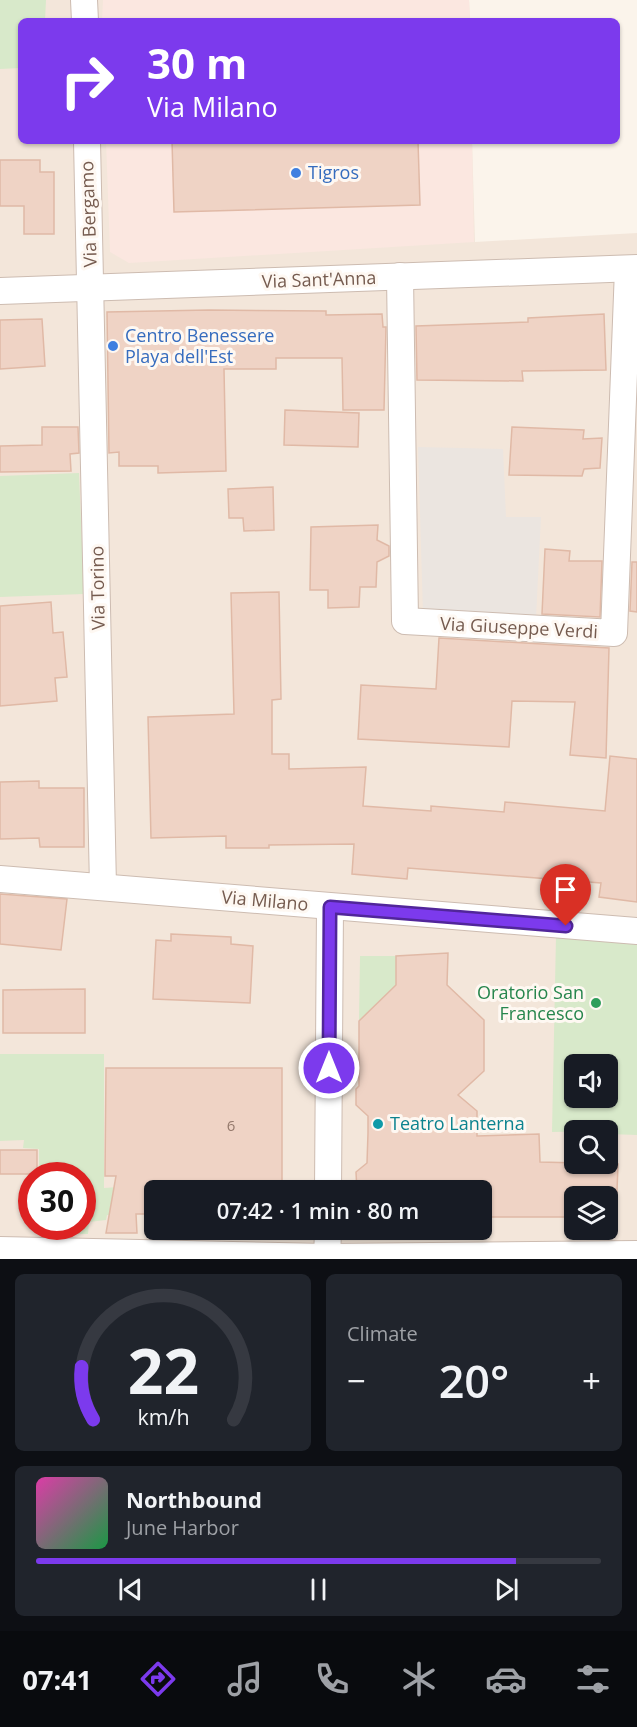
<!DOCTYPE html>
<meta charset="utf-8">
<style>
body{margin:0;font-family:"Open Sans",sans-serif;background:#20242c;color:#f1f3f6;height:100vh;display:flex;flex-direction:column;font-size:22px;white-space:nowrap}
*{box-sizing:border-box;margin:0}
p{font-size:20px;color:#9ea1a6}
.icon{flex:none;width:33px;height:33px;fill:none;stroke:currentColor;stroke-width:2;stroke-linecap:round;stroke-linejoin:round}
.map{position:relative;height:1259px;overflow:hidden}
.details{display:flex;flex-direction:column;gap:15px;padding:15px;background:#0d0f14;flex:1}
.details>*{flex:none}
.top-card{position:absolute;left:18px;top:18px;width:602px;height:126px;border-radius:9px;box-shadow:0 2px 4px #0004;background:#7c3aed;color:#fff;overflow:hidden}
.buttons{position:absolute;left:564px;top:1054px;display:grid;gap:12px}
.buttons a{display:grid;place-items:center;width:54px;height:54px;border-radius:9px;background:#171b24;box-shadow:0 2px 4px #0004;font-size:30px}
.speed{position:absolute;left:18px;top:1162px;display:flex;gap:12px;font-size:30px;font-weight:700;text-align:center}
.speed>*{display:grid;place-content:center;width:78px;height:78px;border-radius:50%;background:#171b24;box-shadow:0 2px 4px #0004;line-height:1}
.speed .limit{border:9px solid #d22;background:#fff;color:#111}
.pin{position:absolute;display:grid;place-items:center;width:51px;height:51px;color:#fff;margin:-62px -26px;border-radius:50% 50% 50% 0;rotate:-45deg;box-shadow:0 0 6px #0007}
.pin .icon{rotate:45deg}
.me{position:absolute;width:66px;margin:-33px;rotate:0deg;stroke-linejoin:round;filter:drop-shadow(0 0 4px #0008)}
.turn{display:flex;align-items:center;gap:21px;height:126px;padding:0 30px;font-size:27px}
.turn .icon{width:78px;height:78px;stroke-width:2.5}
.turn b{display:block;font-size:42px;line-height:51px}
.big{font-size:45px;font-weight:600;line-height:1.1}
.details .tile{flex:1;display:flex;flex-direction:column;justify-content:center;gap:9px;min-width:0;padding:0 21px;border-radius:9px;background:#20242c}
.details .dial{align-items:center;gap:0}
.dial svg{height:156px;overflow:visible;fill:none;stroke:#363941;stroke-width:7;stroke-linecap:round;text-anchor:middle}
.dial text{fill:#f1f3f6;stroke:none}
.song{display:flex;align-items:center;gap:18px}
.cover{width:72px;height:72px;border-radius:9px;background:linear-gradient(135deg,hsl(320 70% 55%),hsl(140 70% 35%))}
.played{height:6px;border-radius:3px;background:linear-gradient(90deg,#7c3aed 85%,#363941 85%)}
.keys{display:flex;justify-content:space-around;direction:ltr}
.heat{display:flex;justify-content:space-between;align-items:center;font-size:33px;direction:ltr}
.details .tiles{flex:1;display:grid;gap:15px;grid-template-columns:1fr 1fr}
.tile:last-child{grid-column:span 2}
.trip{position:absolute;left:144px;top:1180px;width:348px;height:60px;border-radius:9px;background:#171b24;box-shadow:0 2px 4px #0004;font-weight:600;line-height:60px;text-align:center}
.tabs{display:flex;height:96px;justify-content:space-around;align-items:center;background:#090b0e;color:#9ea1a6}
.tabs .icon{width:42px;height:42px}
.tabs .selected{color:#7c3aed}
.tabs b{font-size:27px;color:#f1f3f6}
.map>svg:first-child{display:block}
</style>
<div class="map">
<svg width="637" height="1259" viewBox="0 0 637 1259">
<rect width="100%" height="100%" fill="#fbf4eb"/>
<!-- residential -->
<path fill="#f3e6da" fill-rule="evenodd" d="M0 0H469L470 21H21V141H472L475 242 637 233V1259H0ZM574 1065H608V1098H574ZM574 1131H608V1164H574ZM32 1176H82V1227H32ZM154 1191H482V1230H154ZM574 1197H608V1230H574Z"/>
<!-- commercial -->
<g fill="#fbe7e0">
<path d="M103 0H469L470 21H102Z"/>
<path d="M106 141H472L474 242 129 263 110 252Z"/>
</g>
<!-- industrial -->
<path fill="#ebe5e0" d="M418 447 503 449 506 517H541L536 618 423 613Z"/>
<!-- green -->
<g fill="#d8e9ca" fill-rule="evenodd">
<path d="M0 0H46L45 21H21V68L0 69Z"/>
<path d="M79 473 84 594 0 597V476Z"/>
<path d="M556 936 637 941V1135L608 1134V1131L552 1132ZM574 1065H608V1098H574Z"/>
<path d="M360 956H396V985L359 1021Z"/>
<path d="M0 1054H104V1188L133 1186 118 1216 107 1215 106 1220 89 1222 88 1234H39V1227H82V1176H39V1149L23 1148 24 1140 0 1141Z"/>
<path d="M179 1230H286V1234L179 1235Z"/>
</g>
<!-- building -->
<g fill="#efd3c5" stroke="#e0b9a6" stroke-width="1.5">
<path d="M172 141H418L420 205 174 212Z"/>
<path d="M0 160H40V172H54V234H24V206H0Z"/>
<path d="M209 310 326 311V315L382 314 383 327H386L384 410H343L342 358H276V369H224L226 471 158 473V466H119V452L109 453 107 312Z"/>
<path d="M604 314 606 370 522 371 523 381 417 380 416 326 528 322V318Z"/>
<path d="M42 319 45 366 0 369V320Z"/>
<path d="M285 410 359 413 358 447 284 445Z"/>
<path d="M42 427H78L79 453 70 454 71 471 0 472V446L42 445Z"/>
<path d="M512 427 584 430 583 439 602 438 600 468 584 469 582 476 509 475Z"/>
<path d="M273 487 274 530 244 531 243 518H229L228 489Z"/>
<path d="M378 525 377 540 389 546V556L377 562 376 587H360L359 607 328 608V590H310L311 527Z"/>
<path d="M545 549 570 551 569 561H602L600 617 542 614Z"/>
<path d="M632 562H637V612L630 611Z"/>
<path d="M279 592 281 699 272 700V754H289V769L366 767 363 806 431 811V806L504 812 505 802 605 811 610 756 637 759V902L599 897 601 883 408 868 407 879 352 874 354 844 269 845V848H226V836L151 838 148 717 234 714 231 593Z"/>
<path d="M51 602 53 633 63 632 67 677 55 678 57 701 0 706V606Z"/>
<path d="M439 638 609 648 606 758 570 755 575 702 512 701 509 747 358 739 361 685 436 689Z"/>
<path d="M39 781V788H84V847H40L39 838 0 839V782Z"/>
<path d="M0 894 67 899 61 950 0 944Z"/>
<path d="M171 934 231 937V944L253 946 250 1003 153 999 156 940 171 941Z"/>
<path d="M448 953 447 985 484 1020V1071L458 1095 477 1111V1136L539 1134 540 1162 618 1164 616 1218H608V1197H574V1217H482V1191H357L356 1172 367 1163 368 1133V1116L356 1105V1089L359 1086V1021L396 985V956Z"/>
<path d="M85 989V1033H3V990Z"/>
<path d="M106 1068H282V1191H154V1214H136L137 1233H106L116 1176H105Z"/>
<rect x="0" y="1150" width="37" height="24"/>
</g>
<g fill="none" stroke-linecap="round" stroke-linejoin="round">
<defs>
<g id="street">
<path d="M84 0 85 21"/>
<path d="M87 141 103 887"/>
<path d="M400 276 405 621 614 633 628 269"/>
<path d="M0 291 637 268"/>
<path d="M0 879 637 931"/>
<path d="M328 1191 330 907"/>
<path d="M0 1250 327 1257 637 1254"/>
<path d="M327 1259 328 1230"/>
</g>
</defs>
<!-- street casing -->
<use href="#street" stroke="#cdbcb1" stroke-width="28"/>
<!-- street -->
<use href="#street" stroke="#fff" stroke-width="26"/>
</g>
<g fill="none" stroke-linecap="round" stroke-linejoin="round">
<defs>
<path id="route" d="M329 1068 330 907 566 926"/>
</defs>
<!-- route casing -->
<use href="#route" stroke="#51269a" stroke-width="15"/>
<!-- route -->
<use href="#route" stroke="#7c3aed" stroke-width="10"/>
</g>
<!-- markers -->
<g fill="#3f7fe0" stroke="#fef8f2" stroke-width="2">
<circle cx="296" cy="173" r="6"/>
<circle cx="113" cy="346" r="6"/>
</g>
<circle fill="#2e9e5b" stroke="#fef8f2" stroke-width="2" cx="596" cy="1003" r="6"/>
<circle fill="#0f9aa8" stroke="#fef8f2" stroke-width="2" cx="378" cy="1124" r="6"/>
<g text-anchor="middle" stroke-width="6" stroke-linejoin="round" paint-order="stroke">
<!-- number labels -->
<g font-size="15" fill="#94796c">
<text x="231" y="1131">6</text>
</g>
<!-- shop labels -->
<g font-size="18" fill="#366cbe" stroke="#fef8f2" text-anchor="start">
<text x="308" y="179">Tigros</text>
<text x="125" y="342">Centro Benessere<tspan x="125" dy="21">Playa dell'Est</tspan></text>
</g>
<!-- street labels -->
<g font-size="18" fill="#755b4f" stroke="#fef8f2">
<text transform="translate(89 214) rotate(-92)" y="6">Via Bergamo</text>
<text transform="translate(319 280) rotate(-2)" y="6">Via Sant'Anna</text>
<text transform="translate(98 588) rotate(-91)" y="6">Via Torino</text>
<text transform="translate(519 628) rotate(3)" y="6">Via Giuseppe Verdi</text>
<text transform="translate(265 901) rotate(5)" y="6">Via Milano</text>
</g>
<!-- leisure labels -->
<g font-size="18" fill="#27864d" stroke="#fef8f2" text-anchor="end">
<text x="584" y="999">Oratorio San<tspan x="584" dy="21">Francesco</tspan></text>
</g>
<!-- culture labels -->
<g font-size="18" fill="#0d838f" stroke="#fef8f2" text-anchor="start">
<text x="390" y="1130">Teatro Lanterna</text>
</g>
</g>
</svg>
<div class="buttons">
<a><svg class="icon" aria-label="sound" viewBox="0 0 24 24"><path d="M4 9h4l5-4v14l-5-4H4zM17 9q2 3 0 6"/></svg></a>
<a><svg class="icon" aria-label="search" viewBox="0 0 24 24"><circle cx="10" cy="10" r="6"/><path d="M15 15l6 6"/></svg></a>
<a><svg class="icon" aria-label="layers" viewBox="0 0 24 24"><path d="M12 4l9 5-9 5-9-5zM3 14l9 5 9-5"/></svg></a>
</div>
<div class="speed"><div class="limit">30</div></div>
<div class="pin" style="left:566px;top:926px;background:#d93025"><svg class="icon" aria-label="arrive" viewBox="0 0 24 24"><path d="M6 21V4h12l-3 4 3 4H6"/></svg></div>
<svg class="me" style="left:329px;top:1068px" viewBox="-20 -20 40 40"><circle r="17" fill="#7c3aed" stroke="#fff" stroke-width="3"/><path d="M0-11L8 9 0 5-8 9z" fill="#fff"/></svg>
<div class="trip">07:42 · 1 min · 80 m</div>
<div class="top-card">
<div class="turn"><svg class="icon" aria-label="right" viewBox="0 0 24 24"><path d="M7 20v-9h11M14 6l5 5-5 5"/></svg><div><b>30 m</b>Via Milano</div></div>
</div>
</div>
<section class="details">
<div class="tiles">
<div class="tile dial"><svg viewBox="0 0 100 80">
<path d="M14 69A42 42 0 1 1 86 69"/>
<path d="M14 69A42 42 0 0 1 8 42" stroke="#7c3aed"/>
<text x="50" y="56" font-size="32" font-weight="700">22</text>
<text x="50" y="72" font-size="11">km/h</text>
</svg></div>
<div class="tile"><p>Climate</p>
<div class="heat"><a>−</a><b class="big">20°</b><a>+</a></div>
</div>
<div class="tile">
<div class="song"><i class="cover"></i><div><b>Northbound</b><p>June Harbor</p></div></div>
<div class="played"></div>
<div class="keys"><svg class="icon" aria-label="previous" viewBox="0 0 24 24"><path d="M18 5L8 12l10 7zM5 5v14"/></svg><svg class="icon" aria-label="pause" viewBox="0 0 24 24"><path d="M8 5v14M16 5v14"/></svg><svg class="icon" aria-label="next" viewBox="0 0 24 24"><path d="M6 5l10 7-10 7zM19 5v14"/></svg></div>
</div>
</div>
</section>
<nav class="tabs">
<b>07:41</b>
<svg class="icon selected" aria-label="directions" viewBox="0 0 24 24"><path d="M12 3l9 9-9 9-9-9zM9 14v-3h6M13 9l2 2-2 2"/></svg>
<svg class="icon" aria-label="music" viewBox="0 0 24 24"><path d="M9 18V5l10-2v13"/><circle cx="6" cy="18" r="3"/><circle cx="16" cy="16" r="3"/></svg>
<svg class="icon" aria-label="phone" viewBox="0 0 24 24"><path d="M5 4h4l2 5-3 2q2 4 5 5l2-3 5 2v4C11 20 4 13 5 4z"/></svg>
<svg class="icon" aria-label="climate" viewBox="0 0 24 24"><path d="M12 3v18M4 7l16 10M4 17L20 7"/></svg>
<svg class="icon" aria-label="car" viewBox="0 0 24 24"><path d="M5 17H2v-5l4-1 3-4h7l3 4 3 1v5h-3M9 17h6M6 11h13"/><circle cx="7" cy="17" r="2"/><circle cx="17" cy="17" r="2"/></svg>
<svg class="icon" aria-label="filters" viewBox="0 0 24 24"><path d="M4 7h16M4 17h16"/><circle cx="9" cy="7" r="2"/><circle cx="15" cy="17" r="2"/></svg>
</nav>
